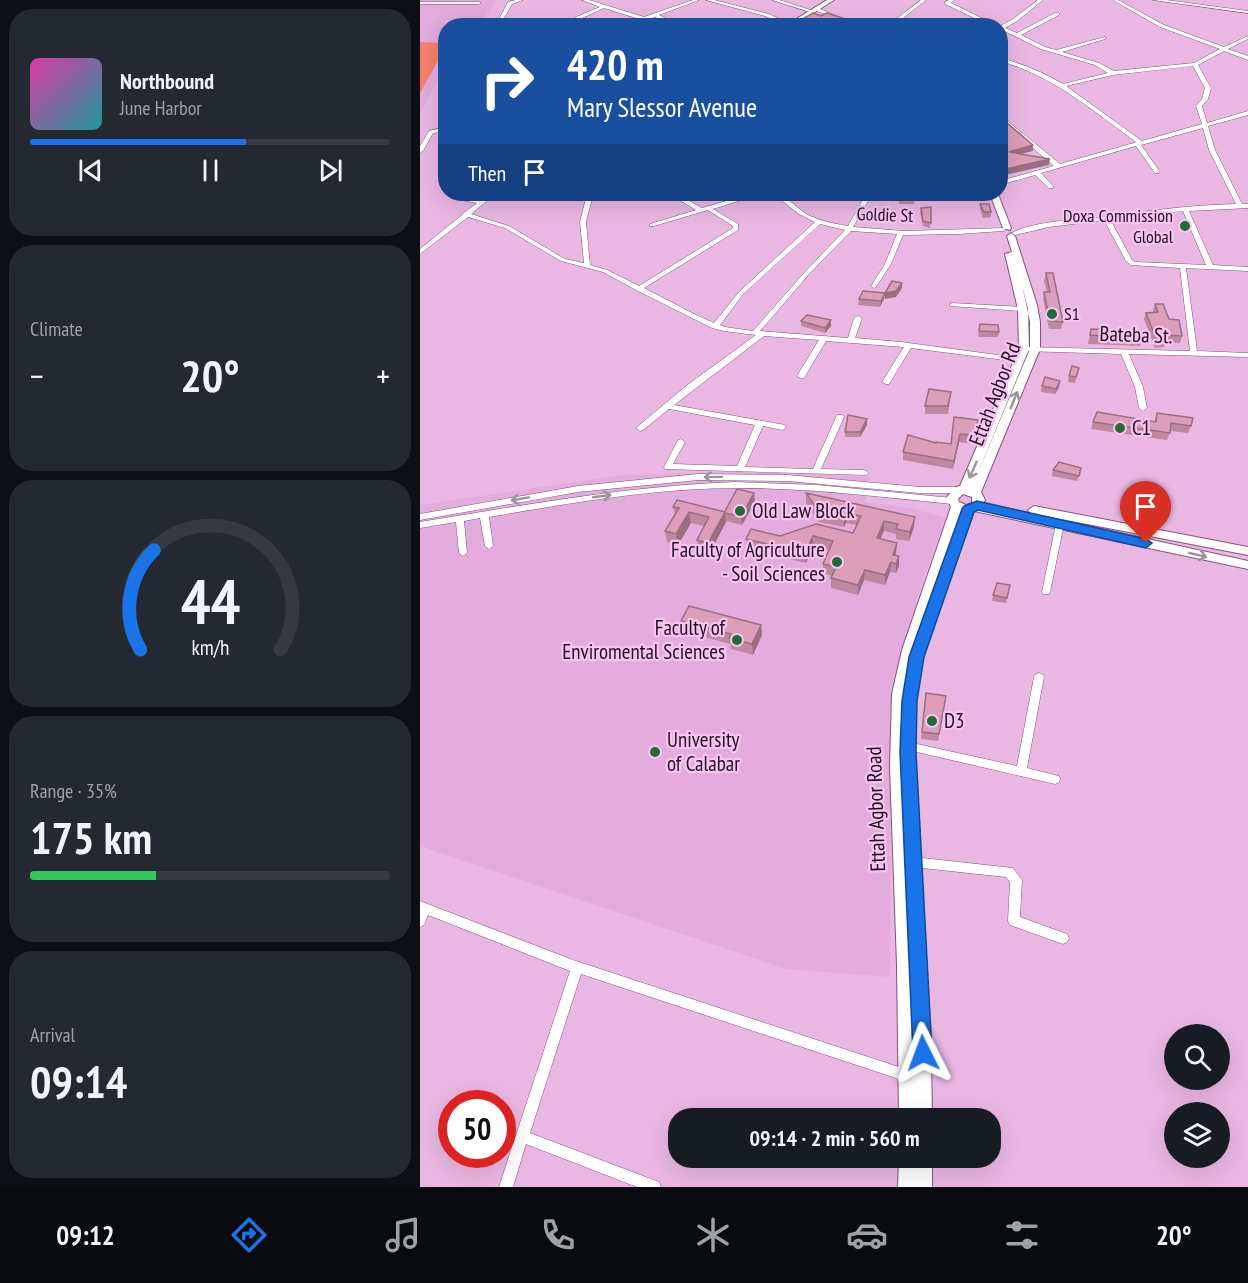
<!DOCTYPE html>
<meta charset="utf-8">
<style>
body{margin:0;font-family:"PT Sans Narrow",sans-serif;background:#242831;color:#f1f3f6;height:100vh;display:flex;flex-direction:column;font-size:22px;white-space:nowrap}
*{box-sizing:border-box;margin:0}
p{font-size:20px;color:#9ea1a6}
.icon{flex:none;width:33px;height:33px;fill:none;stroke:currentColor;stroke-width:2;stroke-linecap:round;stroke-linejoin:round}
.map{position:relative;flex:1;overflow:hidden}
.details{display:flex;flex-direction:column;gap:9px;padding:9px;background:#0d0f14;width:420px}
.details>*{flex:none}
.guide{position:absolute;left:18px;top:18px;width:570px;height:183px;border-radius:24px;box-shadow:0 6px 24px #0002;background:#1a4fa0;color:#fff;overflow:hidden}
.fabs{position:absolute;left:744px;top:1024px;display:grid;gap:12px}
.fabs a{display:grid;place-items:center;width:66px;height:66px;border-radius:50%;background:#171b24;box-shadow:0 6px 24px #0002;font-size:30px}
.speed{position:absolute;left:18px;top:1090px;display:flex;gap:12px;font-size:30px;font-weight:700;text-align:center}
.speed>*{display:grid;place-content:center;width:78px;height:78px;border-radius:50%;background:#171b24;box-shadow:0 6px 24px #0002;line-height:1}
.speed .limit{border:9px solid #d22;background:#fff;color:#111}
.pin{position:absolute;display:grid;place-items:center;width:51px;height:51px;color:#fff;margin:-62px -26px;border-radius:50% 50% 50% 0;rotate:-45deg;box-shadow:0 0 6px #0007}
.pin .icon{rotate:45deg}
.me{position:absolute;width:66px;margin:-33px;rotate:357deg;stroke-linejoin:round;filter:drop-shadow(0 0 4px #0008)}
.turn{display:flex;align-items:center;gap:21px;height:126px;padding:0 30px;font-size:27px}
.turn .icon{width:78px;height:78px;stroke-width:2.5}
.turn b{display:block;font-size:42px;line-height:51px}
.then{display:flex;align-items:center;height:57px;padding:0 30px;background:#0003;gap:12px;font-size:22px}
.big{font-size:45px;font-weight:700;line-height:1.1}
.details .card{flex:1;display:flex;flex-direction:column;justify-content:center;gap:9px;min-width:0;padding:0 21px;border-radius:24px;background:#242831}
.details .dial{align-items:center;gap:0}
.dial svg{height:156px;overflow:visible;fill:none;stroke:#363941;stroke-width:7;stroke-linecap:round;text-anchor:middle}
.dial text{fill:#f1f3f6;stroke:none}
.song{display:flex;align-items:center;gap:18px}
.cover{width:72px;height:72px;border-radius:9px;background:linear-gradient(135deg,hsl(320 70% 55%),hsl(180 70% 35%))}
.played{height:6px;border-radius:3px;background:linear-gradient(90deg,#1a73e8 60%,#363941 60%)}
.keys{display:flex;justify-content:space-around;direction:ltr}
.heat{display:flex;justify-content:space-between;align-items:center;font-size:33px;direction:ltr}
.charge{height:9px;border-radius:4px;background:linear-gradient(90deg,#34c759 35%,#363941 0)}
.trip{position:absolute;left:248px;top:1108px;width:333px;height:60px;border-radius:24px;background:#171b24;box-shadow:0 6px 24px #0002;font-weight:700;line-height:60px;text-align:center}
.dock{display:flex;height:96px;justify-content:space-around;align-items:center;background:#090b0e;color:#9ea1a6}
.dock .icon{width:42px;height:42px}
.dock .on{color:#1a73e8}
.dock b{font-size:27px;color:#f1f3f6}
main{display:flex;flex:1;min-height:0}
.map>svg:first-child{display:block}
</style>
<main>
<section class="details">
<div class="card">
<div class="song"><i class="cover"></i><div><b>Northbound</b><p>June Harbor</p></div></div>
<div class="played"></div>
<div class="keys"><svg class="icon" aria-label="previous" viewBox="0 0 24 24"><path d="M18 5L8 12l10 7zM5 5v14"/></svg><svg class="icon" aria-label="pause" viewBox="0 0 24 24"><path d="M8 5v14M16 5v14"/></svg><svg class="icon" aria-label="next" viewBox="0 0 24 24"><path d="M6 5l10 7-10 7zM19 5v14"/></svg></div>
</div>
<div class="card"><p>Climate</p>
<div class="heat"><a>−</a><b class="big">20°</b><a>+</a></div>
</div>
<div class="card dial"><svg viewBox="0 0 100 80">
<path d="M14 69A42 42 0 1 1 86 69"/>
<path d="M14 69A42 42 0 0 1 21 18" stroke="#1a73e8"/>
<text x="50" y="56" font-size="32" font-weight="700">44</text>
<text x="50" y="72" font-size="11">km/h</text>
</svg></div>
<div class="card"><p>Range · 35%</p><b class="big">175 km</b><div class="charge"></div></div>
<div class="card"><p>Arrival</p><b class="big">09:14</b></div>
</section>
<div class="map">
<svg width="828" height="1187" viewBox="0 0 828 1187">
<rect width="100%" height="100%" fill="#eab7e3"/>
<!-- built -->
<g fill="#e4abdd">
<path d="M0 0H76L59 25 26 26 25 72 14 87 0 115Z"/>
<path d="M320 472 449 477 445 502 491 508 526 518 502 582 471 689 470 977 366 969 0 846V505L203 475Z"/>
</g>
<!-- green -->
<path fill="#f6806c" d="M0 42 26 43 25 48 0 93Z"/>
<g fill="none" stroke-linecap="round" stroke-linejoin="round">
<defs>
<g id="minor">
<path d="M96 0H103L92 4 83 20 109 22 111 23V24L80 22 78 21 88 2Z"/>
<path d="M162 0H169L224 17 273 0H279L239 15 254 23V25H250L235 17 211 26H203L219 19 184 8 160 19H156V17L180 7Z"/>
<path d="M286 0H294L349 14 370 24 366 25 345 16Z"/>
<path d="M352 0H359L394 11 390 12Z"/>
<path d="M501 0H506L482 19 491 20 496 26H491C482 17 472 26 462 26L476 19Z"/>
<path d="M529 0H534L531 3 578 26H571L525 4V2Z"/>
<path d="M618 0H623L597 21 585 28 597 33 635 13H639V15L601 35 625 47 636 50 685 37V39L642 52 679 63 694 71 774 63 800 49 740 27 693 0H698L744 25 804 47 828 36V39L808 49 828 56V60L804 51 778 65 791 88 788 99 782 106 787 123 828 111V115L788 126 795 150 822 204H828V208L769 211 793 265 828 267V271L766 268 777 351 828 353V357L709 354 723 387 727 408 723 411 719 408 715 387 701 354 604 351 600 349 604 347 770 351 760 268 711 265 706 261 684 220 629 227 595 235 592 233C611 222 651 220 673 218 721 212 768 205 816 204L789 150 783 128 721 145 740 172 739 173H735L716 146 621 173 633 186V188H629L615 175 580 185V181L634 166 580 120V115L640 164 714 143 716 142C672 110 633 76 580 61V58C603 64 623 72 643 84L688 73 675 65 621 49 580 29V26L593 19ZM773 66 785 88 782 99 776 106 782 124 722 141 646 86 693 75ZM763 211 786 265 715 262 712 260 690 219Z"/>
<path d="M733 0H746L828 11V13Z"/>
<path d="M0 2H59L61 3 59 4H0Z"/>
<path d="M394 8H398L419 17 415 18 394 10Z"/>
<path d="M26 127V131L13 133 3 151 0 153V146L9 131Z"/>
<path d="M31 194H37L36 196 61 200 69 194H75L51 214 89 226 145 259 164 263 160 222 167 194H173L166 222 170 265 187 270 219 286 313 228V226L288 210 234 226H230V224L276 210 251 195 250 194H257L282 208 331 194H339L338 195 293 209 318 224V230L224 288 276 315 294 323 319 292 395 222 379 214 353 194C366 194 378 210 390 216 402 221 415 224 428 226L446 194H452L433 227 484 231 585 228 586 229 583 231 538 234 483 235 471 264 456 287 454 288 451 286 465 264 477 234 431 231 389 274 340 331 428 338 434 318 438 316 442 318 435 338 481 342 600 358 604 360 600 362 491 348 469 384H466L462 382 484 347 406 341 384 378H381L377 376 399 340 344 336 254 405 365 425 366 427 365 429 362 430 343 426 325 467 393 469 416 417 417 415H423L424 417 401 469 444 470 447 471 448 473 447 475 245 469 244 467 258 440 261 439 265 442 253 464 317 466 335 425 249 409 223 430 220 431 216 428 266 386 336 335 304 331 292 328 216 290 183 272 141 261 85 228 48 217 0 254V249L42 215 43 213 45 212 57 203 31 198ZM400 224 425 230 385 272 333 331 305 327 300 325 323 294Z"/>
<path d="M532 303 603 307 606 309 603 311 530 306V304Z"/>
<path d="M278 474 367 475 500 487H540L544 490 540 493H500L367 481 278 480 158 492 0 520V514L158 486Z"/>
<path d="M315 482 397 485 532 498 536 501 532 504C461 497 390 488 318 488 234 488 151 503 69 517L73 546 69 549 65 546 60 518 44 521 47 553 43 556 39 553 36 522 0 528V522C105 505 209 486 315 482Z"/>
<path d="M640 521 644 524 630 592 629 594H623L622 592 636 524Z"/>
<path d="M619 673 622 674 624 677 607 768 639 776 640 779 639 782 635 784 484 749 483 746 484 743 488 742 597 766 614 677 616 674Z"/>
<path d="M493 857 593 868 602 880 600 917 647 934 649 938 647 942 643 944 590 925 588 921 590 882 586 877 493 867 489 866 488 862 489 858Z"/>
<path d="M0 901 153 960 488 1070 492 1072 494 1076 492 1080 488 1082 161 974 110 1133 239 1182 241 1187H217L106 1144 93 1187H79L150 971 8 915 4 925 0 927Z"/>
</g>
<g id="major">
<path d="M407 0H414L373 26H365Z"/>
<path d="M570 194H578L591 228 590 230 583 228Z"/>
<path d="M591 233 595 236 617 305 620 322V349L561 492 565 500 563 503 828 561V569L554 511 502 657 496 701 495 752 511 1053 512 1119H479L477 965 470 767 472 694 482 650 531 507 526 498 536 487 540 486 599 349 598 309 585 254 592 252 587 236ZM602 285 610 322V349L552 487 609 349 608 309ZM543 494 552 497V503L546 505 539 502 538 499ZM541 512H542L522 569Z"/>
<path d="M614 506 828 547V555L610 513 608 510Z"/>
<path d="M479 1158H512V1187H478Z"/>
</g>
</defs>
<!-- minor casing -->
<use href="#minor" stroke="#82547c" stroke-width="1"/>
<!-- major casing -->
<use href="#major" stroke="#82547c" stroke-width="2"/>
<!-- minor -->
<use href="#minor" fill="#fff" fill-rule="evenodd"/>
<!-- major -->
<use href="#major" fill="#fff" fill-rule="evenodd"/>
</g>
<!-- wall -->
<g fill="#be88a0">
<path d="M479 194H495L494 204H479Z"/>
<path d="M510 194H522L521 198H509Z"/>
<path d="M560 204 571 212V217L563 218 560 209Z"/>
<path d="M511 207 510 228 503 226 500 213 501 208Z"/>
<path d="M626 273 643 322 641 329H629L623 299 624 292H627L624 281Z"/>
<path d="M439 299H464L460 307 438 305Z"/>
<path d="M735 304 762 336 760 343 746 342 744 347 735 348 724 319 726 313H734L733 310Z"/>
<path d="M381 321 411 326 405 333 381 326Z"/>
<path d="M560 324 579 332 578 337H558Z"/>
<path d="M671 329 723 338 720 346 668 344Z"/>
<path d="M658 373 655 383 648 382 649 376Z"/>
<path d="M622 386 639 387 635 394 621 392Z"/>
<path d="M531 392 528 414H505V406Z"/>
<path d="M737 413 771 426 768 433 750 431 747 440 671 429 673 422H734Z"/>
<path d="M534 417 558 420 553 444 539 442 533 469 483 460V452L516 443 531 444Z"/>
<path d="M447 425 440 437H425V432Z"/>
<path d="M661 468 657 481 632 476 633 470Z"/>
<path d="M386 493 494 527 489 541 476 539V534L464 531 460 539 476 553 475 555 479 566 476 573 470 572 465 585 444 580 438 595 411 588V578L412 576 403 573V564L409 550 393 546 386 563 327 549 326 539 360 536 433 533 437 525 426 523 424 527 399 522 386 503Z"/>
<path d="M335 502 322 525 306 521 290 553 278 551 277 540 284 526 271 523 258 545 247 542 245 531 255 514 253 507 305 512Z"/>
<path d="M590 585 586 603 572 601 573 595Z"/>
<path d="M261 621 341 625 342 635 333 655 311 649 310 644 263 631Z"/>
<path d="M506 693 526 696 518 741 501 739Z"/>
</g>
<!-- shaded-wall -->
<g fill="#9b6f82">
<path d="M613 145V151L589 157V152Z"/>
<path d="M630 159 629 165 581 176V170Z"/>
<path d="M482 283V288L476 297 465 299V293Z"/>
<path d="M465 293 464 299 460 307 461 301Z"/>
<path d="M411 320V326L405 333V328Z"/>
<path d="M640 381 639 387 635 394 636 389Z"/>
<path d="M447 419V425L440 437V432Z"/>
<path d="M540 434 539 442 533 469 534 461Z"/>
<path d="M334 493 335 502 322 525 321 517Z"/>
<path d="M269 512 271 523 258 545 256 534Z"/>
<path d="M305 512 306 522 290 553 288 543Z"/>
<path d="M426 513V523L424 527V517Z"/>
<path d="M495 517 494 527 489 541 490 532Z"/>
<path d="M464 521V531L456 548 457 538Z"/>
<path d="M393 536V546L386 563 385 553Z"/>
<path d="M477 543 476 553 472 565 473 555Z"/>
<path d="M479 556V566L476 573V564Z"/>
<path d="M471 562 470 572 465 585V575Z"/>
<path d="M445 570 444 580 438 595V585Z"/>
<path d="M341 625 342 635 333 655 332 644Z"/>
</g>
<!-- building -->
<g fill="#dd9eba" stroke="#9b6f82" stroke-width="1.5">
<path d="M393 13 401 16 407 13 447 26H370Z"/>
<path d="M580 117 613 145 589 152 630 159 581 170 580 169Z"/>
<rect x="479" y="194" width="16" height="5"/>
<path d="M560 204H569L571 212H564Z"/>
<path d="M511 207V223L503 221 501 208Z"/>
<path d="M626 273H633L643 322 630 321 624 292H630Z"/>
<path d="M472 281 482 283 476 291 465 293Z"/>
<path d="M443 291 465 293 461 301 439 299Z"/>
<path d="M735 304H743L749 319 759 320 762 336 744 335 746 340 737 341 726 313 738 312Z"/>
<path d="M387 315 411 320 405 328 381 321Z"/>
<path d="M560 324 578 325 579 332 559 331Z"/>
<path d="M671 329 722 331 723 338 670 335Z"/>
<path d="M652 366 659 368 656 377 649 376Z"/>
<path d="M625 377 640 381 636 389 622 386Z"/>
<path d="M509 389 531 392 528 406H505Z"/>
<path d="M677 412 736 422 737 413 773 418 771 426 751 423 750 433 673 422Z"/>
<path d="M428 415 447 419 440 432H425Z"/>
<path d="M534 417 558 420 554 435 540 434 534 461 483 452 488 435 516 443V442L531 444Z"/>
<path d="M639 462 661 468 659 476 633 470Z"/>
<path d="M317 489 334 493 321 517 305 513V512L304 513Z"/>
<path d="M386 493 495 517 490 532 476 529 478 524 464 521 457 538 477 543 473 555 479 556 476 564 471 562 465 575 445 570 438 585 411 578 416 567 403 564 413 541 393 536 385 553 326 539 331 529 360 536 396 524 433 533 441 516 426 513 424 517 399 512Z"/>
<path d="M257 500 305 512 288 543 277 540 289 517 269 512 256 534 245 531 259 508 253 507Z"/>
<path d="M577 583 590 585 587 598 573 595Z"/>
<path d="M269 606 341 625 332 644 309 638 311 634 261 621Z"/>
<path d="M506 693 526 696 519 734 502 732Z"/>
</g>
<!-- one-way arrows -->
<defs><path id="oneway-shaft" d="M-6 0H5M1.5-3L5.5 0L1.5 3" fill="none" stroke-width="1.6" stroke-linecap="round" stroke-linejoin="round" transform="scale(1.5)"/></defs>
<g stroke="#9c939b">
<use href="#oneway-shaft" transform="translate(594 400) rotate(-68)"/>
<use href="#oneway-shaft" transform="translate(553 470) rotate(114)"/>
<use href="#oneway-shaft" transform="translate(293 477) rotate(179)"/>
<use href="#oneway-shaft" transform="translate(182 496) rotate(-8)"/>
<use href="#oneway-shaft" transform="translate(100 499) rotate(170)"/>
<use href="#oneway-shaft" transform="translate(778 555) rotate(13)"/>
</g>
<!-- route -->
<path fill="#1a73e8" stroke="#114b97" stroke-width="1.5" d="M557 501 726 539 732 543 726 548 558 510 554 512 504 657 497 701 496 752 512 1053 509 1059 503 1062 496 1059 493 1053 480 752 482 701 489 657 542 509 544 506Z"/>
<!-- markers -->
<g fill="#1f6b39" stroke="#f8c4f0" stroke-width="2">
<circle cx="765" cy="226" r="6"/>
<circle cx="632" cy="314" r="6"/>
<circle cx="700" cy="428" r="6"/>
<circle cx="320" cy="511" r="6"/>
<circle cx="417" cy="562" r="6"/>
<circle cx="317" cy="640" r="6"/>
<circle cx="512" cy="721" r="6"/>
<circle cx="235" cy="752" r="6"/>
</g>
<g text-anchor="middle" stroke-width="4.5" stroke-linejoin="round" paint-order="stroke">
<!-- far-street labels -->
<g font-size="18" fill="#220f20" stroke="#f8c4f0">
<text transform="translate(465 215) rotate(2)" y="6">Goldie St</text>
</g>
<!-- far-poi labels -->
<g font-size="18" fill="#220f20" stroke="#f8c4f0" text-anchor="end">
<text x="753" y="222">Doxa Commission<tspan x="753" dy="21">Global</tspan></text>
<text x="644" y="320" text-anchor="start">S1</text>
</g>
<!-- street labels -->
<g font-size="21" fill="#220f20" stroke="#f8c4f0">
<text transform="translate(716 335) rotate(2)" y="7">Bateba St.</text>
<text transform="translate(575 394) rotate(-69)" y="7">Ettah Agbor Rd</text>
<text transform="translate(456 809) rotate(-92)" y="7">Ettah Agbor Road</text>
</g>
<!-- poi labels -->
<g font-size="21" fill="#220f20" stroke="#f8c4f0" text-anchor="start">
<text x="712" y="435">C1</text>
<text x="332" y="518">Old Law Block</text>
<text x="405" y="557" text-anchor="end">Faculty of Agriculture<tspan x="405" dy="24">- Soil Sciences</tspan></text>
<text x="305" y="635" text-anchor="end">Faculty of<tspan x="305" dy="24">Enviromental Sciences</tspan></text>
<text x="524" y="728">D3</text>
<text x="247" y="747">University<tspan x="247" dy="24">of Calabar</tspan></text>
</g>
</g>
</svg>
<div class="fabs">
<a><svg class="icon" aria-label="search" viewBox="0 0 24 24"><circle cx="10" cy="10" r="6"/><path d="M15 15l6 6"/></svg></a>
<a><svg class="icon" aria-label="layers" viewBox="0 0 24 24"><path d="M12 4l9 5-9 5-9-5zM3 14l9 5 9-5"/></svg></a>
</div>
<div class="speed"><div class="limit">50</div></div>
<div class="pin" style="left:726px;top:543px;background:#d93025"><svg class="icon" aria-label="arrive" viewBox="0 0 24 24"><path d="M6 21V4h12l-3 4 3 4H6"/></svg></div>
<svg class="me" style="left:503px;top:1053px" viewBox="-20 -20 40 40"><path d="M0-17L14 15 0 8-14 15z" fill="#1a73e8" stroke="#fff" stroke-width="4"/></svg>
<div class="trip">09:14 · 2 min · 560 m</div>
<div class="guide">
<div class="turn"><svg class="icon" aria-label="right" viewBox="0 0 24 24"><path d="M7 20v-9h11M14 6l5 5-5 5"/></svg><div><b>420 m</b>Mary Slessor Avenue</div></div>
<div class="then">Then<svg class="icon" aria-label="arrive" viewBox="0 0 24 24"><path d="M6 21V4h12l-3 4 3 4H6"/></svg></div>
</div>
</div>
</main>
<nav class="dock">
<b>09:12</b>
<svg class="icon on" aria-label="directions" viewBox="0 0 24 24"><path d="M12 3l9 9-9 9-9-9zM9 14v-3h6M13 9l2 2-2 2"/></svg>
<svg class="icon" aria-label="music" viewBox="0 0 24 24"><path d="M9 18V5l10-2v13"/><circle cx="6" cy="18" r="3"/><circle cx="16" cy="16" r="3"/></svg>
<svg class="icon" aria-label="phone" viewBox="0 0 24 24"><path d="M5 4h4l2 5-3 2q2 4 5 5l2-3 5 2v4C11 20 4 13 5 4z"/></svg>
<svg class="icon" aria-label="climate" viewBox="0 0 24 24"><path d="M12 3v18M4 7l16 10M4 17L20 7"/></svg>
<svg class="icon" aria-label="car" viewBox="0 0 24 24"><path d="M5 17H2v-5l4-1 3-4h7l3 4 3 1v5h-3M9 17h6M6 11h13"/><circle cx="7" cy="17" r="2"/><circle cx="17" cy="17" r="2"/></svg>
<svg class="icon" aria-label="filters" viewBox="0 0 24 24"><path d="M4 7h16M4 17h16"/><circle cx="9" cy="7" r="2"/><circle cx="15" cy="17" r="2"/></svg>
<b>20°</b>
</nav>
